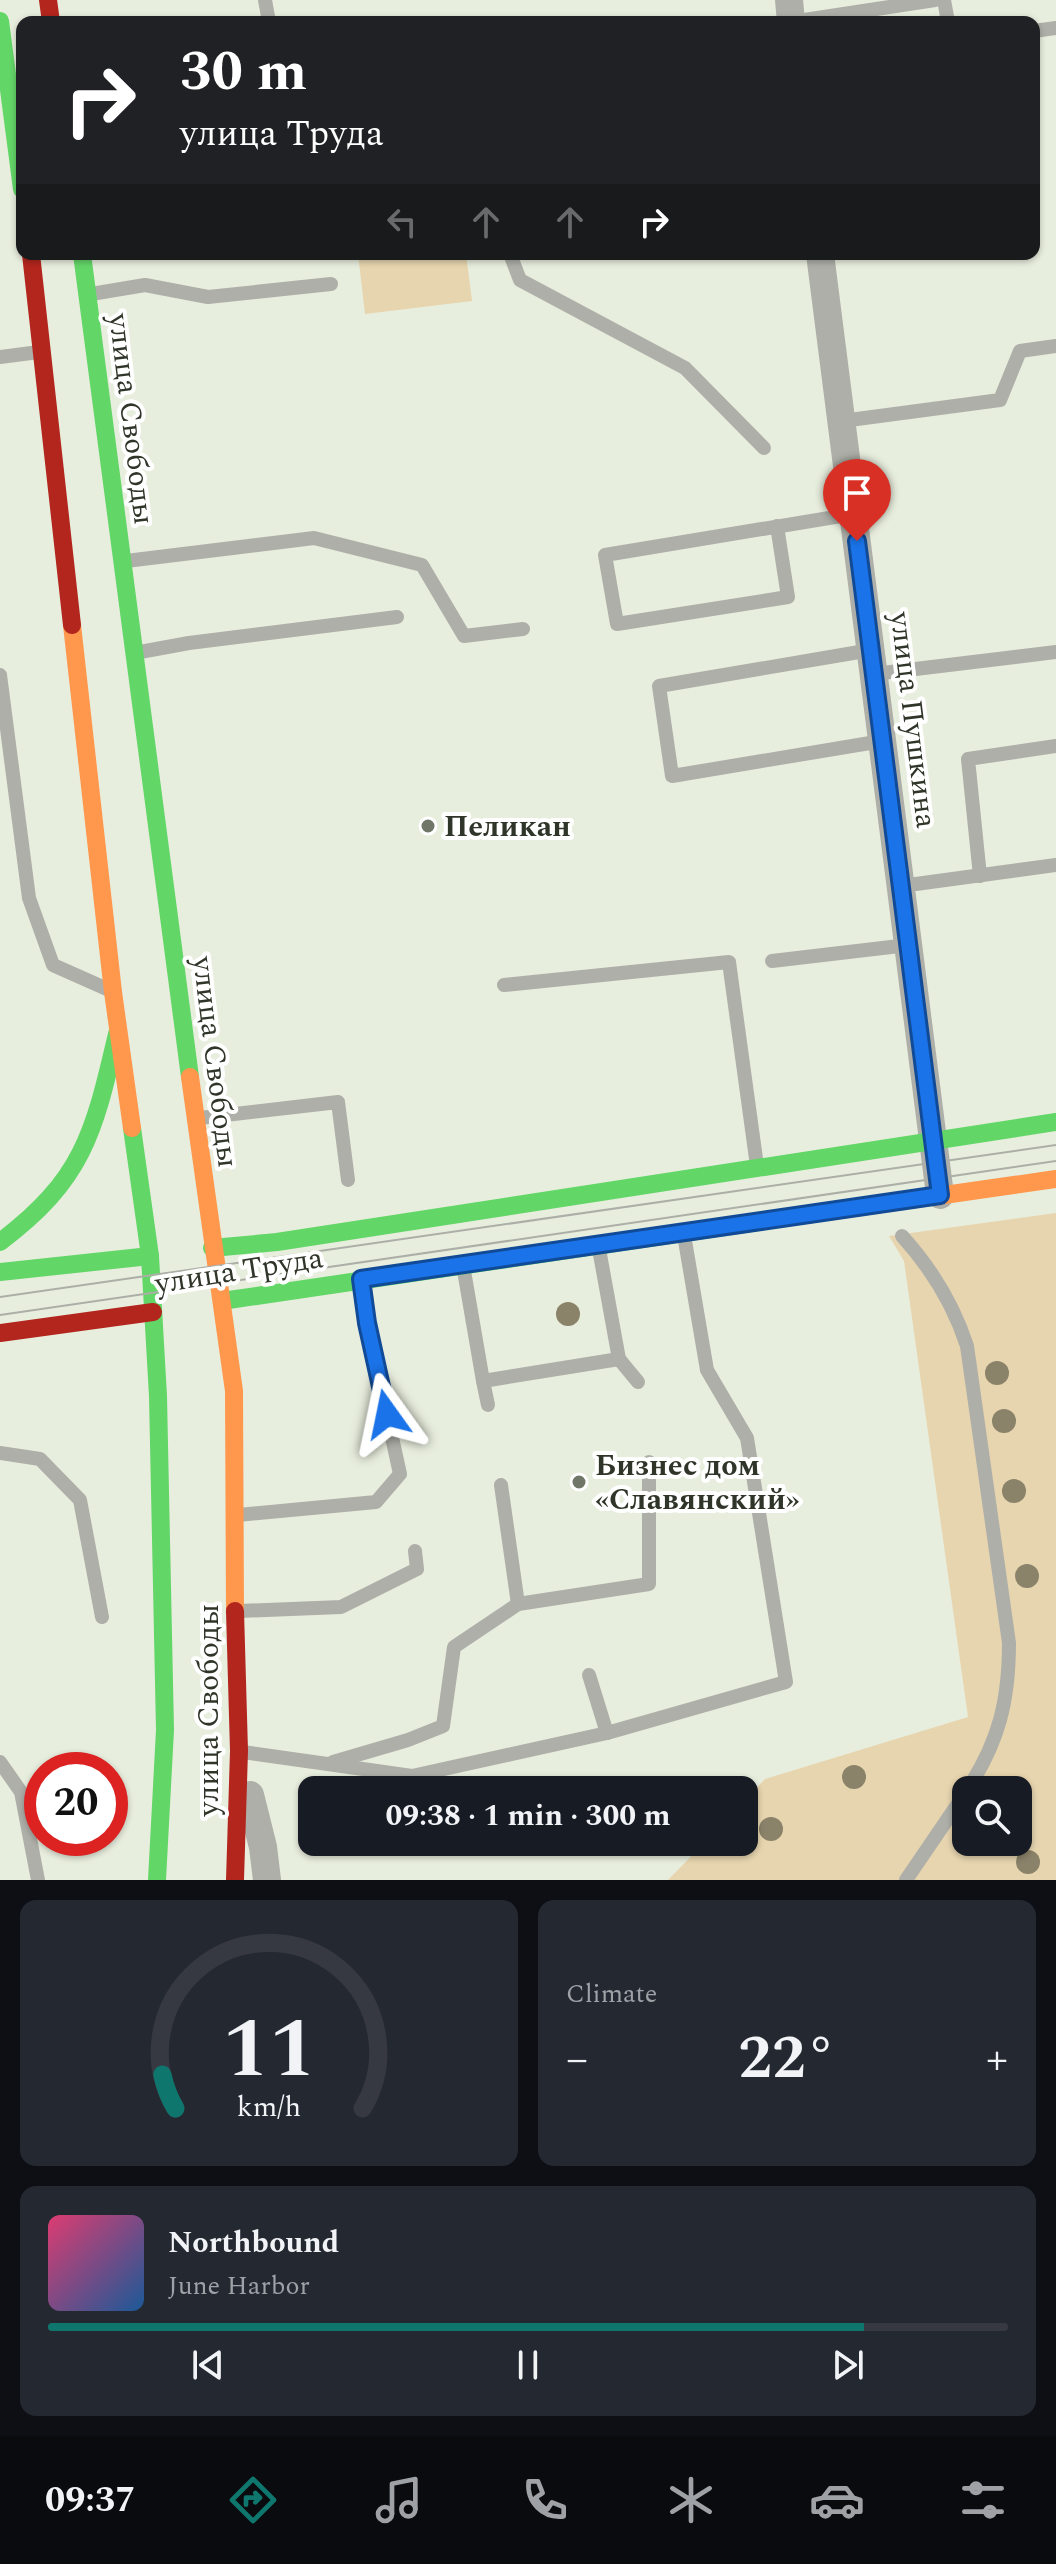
<!DOCTYPE html>
<meta charset="utf-8">
<style>
body{margin:0;font-family:Spectral,serif;background:#242831;color:#f1f3f6;height:100vh;display:flex;flex-direction:column;font-size:30px;white-space:nowrap}
*{box-sizing:border-box;margin:0}
p{font-size:26px;color:#9ea1a6}
.icon{flex:none;width:44px;height:44px;fill:none;stroke:currentColor;stroke-width:2;stroke-linecap:round;stroke-linejoin:round}
.map{position:relative;height:1880px;overflow:hidden}
.sheet{display:flex;flex-direction:column;gap:20px;padding:20px;background:#0d0f14;flex:1}
.sheet>*{flex:none}
.hud{position:absolute;left:16px;top:16px;width:1024px;height:244px;border-radius:16px;box-shadow:0 2px 6px #0004;background:#202124;color:#fff;overflow:hidden}
.controls{position:absolute;left:952px;top:1776px;display:grid;gap:16px}
.controls a{display:grid;place-items:center;width:80px;height:80px;border-radius:16px;background:#171b24;box-shadow:0 2px 6px #0004;font-size:40px}
.speed{position:absolute;left:24px;top:1752px;display:flex;gap:16px;font-size:40px;font-weight:700;text-align:center}
.speed>*{display:grid;place-content:center;width:104px;height:104px;border-radius:50%;background:#171b24;box-shadow:0 2px 6px #0004;line-height:1}
.speed .limit{border:12px solid #d22;background:#fff;color:#111}
.pin{position:absolute;display:grid;place-items:center;width:68px;height:68px;color:#fff;margin:-82px -34px;border-radius:50% 50% 50% 0;rotate:-45deg;box-shadow:0 0 8px #0007}
.pin .icon{rotate:45deg}
.me{position:absolute;width:88px;margin:-44px;rotate:348deg;stroke-linejoin:round;filter:drop-shadow(0 0 6px #0008)}
.turn{display:flex;align-items:center;gap:28px;height:168px;padding:0 32px;font-size:36px}
.turn .icon{width:104px;height:104px;stroke-width:2.5}
.turn b{display:block;font-size:56px;line-height:68px}
.lanes{display:flex;align-items:center;height:76px;padding:0 32px;background:#0003;justify-content:center;gap:40px;direction:ltr}
.lanes .off{opacity:.35}
.big{font-size:60px;font-weight:700;line-height:1.1}
.sheet .card{flex:1;display:flex;flex-direction:column;justify-content:center;gap:12px;min-width:0;padding:0 28px;border-radius:16px;background:#242831}
.sheet .dial{align-items:center;gap:0}
.dial svg{height:208px;overflow:visible;fill:none;stroke:#363941;stroke-width:7;stroke-linecap:round;text-anchor:middle}
.dial text{fill:#f1f3f6;stroke:none}
.song{display:flex;align-items:center;gap:24px}
.cover{width:96px;height:96px;border-radius:12px;background:linear-gradient(135deg,hsl(340 70% 55%),hsl(210 70% 35%))}
.played{height:8px;border-radius:4px;background:linear-gradient(90deg,#0f766e 85%,#363941 85%)}
.keys{display:flex;justify-content:space-around;direction:ltr}
.heat{display:flex;justify-content:space-between;align-items:center;font-size:44px;direction:ltr}
.sheet .tiles{flex:1;display:grid;gap:20px;grid-template-columns:1fr 1fr}
.card:last-child{grid-column:span 2}
.trip{position:absolute;left:298px;top:1776px;width:460px;height:80px;border-radius:16px;background:#171b24;box-shadow:0 2px 6px #0004;font-weight:700;line-height:80px;text-align:center}
.tabs{display:flex;height:128px;justify-content:space-around;align-items:center;background:#090b0e;color:#9ea1a6}
.tabs .icon{width:56px;height:56px}
.tabs .active{color:#0f766e}
.tabs b{font-size:36px;color:#f1f3f6}
.map>svg:first-child{display:block}
</style>
<div class="map">
<svg width="1056" height="1880" viewBox="0 0 1056 1880">
<rect width="100%" height="100%" fill="#e8eede"/>
<!-- green -->
<g fill="#e7d5af" fill-rule="evenodd">
<path d="M358 254H466L472 301 365 314Z"/>
<path d="M1056 1213V1880H668L705 1842H744V1801L765 1779 968 1717 904 1261 889 1236ZM966 1790H1018V1842H966Z"/>
</g>
<g fill="none" stroke-linecap="round" stroke-linejoin="round">
<!-- lane -->
<g stroke="#afafa9" stroke-width="14">
<path d="M265 0 269 22"/>
<path d="M944 0 948 22"/>
<path d="M791 22 935 0"/>
<path d="M1034 31 1056 28"/>
<path d="M510 254 520 280 685 368 764 448"/>
<path d="M91 294 145 285 208 297 331 284"/>
<path d="M0 357 39 352"/>
<path d="M842 421 1000 400 1020 351 1056 346"/>
<path d="M777 526 788 597 617 624 605 555 853 514"/>
<path d="M126 561 314 538 422 565 464 636 523 629"/>
<path d="M871 650 659 686 672 776 882 741"/>
<path d="M140 652 189 643 397 617"/>
<path d="M874 674 1056 652"/>
<path d="M0 675 29 898 53 965 107 989"/>
<path d="M980 876 968 759 1056 746"/>
<path d="M901 886 1056 865"/>
<path d="M772 961 908 945"/>
<path d="M504 985 729 962 757 1166"/>
<path d="M200 1118 338 1102 348 1180"/>
<path d="M902 1236C932 1269 953 1303 967 1346L1009 1643C1009 1700 999 1742 967 1790"/>
<path d="M463 1265 483 1381 619 1359 599 1249"/>
<path d="M619 1359 638 1382"/>
<path d="M483 1381 488 1405"/>
<path d="M0 1453 40 1459 80 1500 102 1617"/>
<path d="M501 1485 518 1604"/>
<path d="M238 1515 376 1502 400 1474 367 1323 361 1283"/>
<path d="M240 1611 341 1607 417 1569 415 1551"/>
<path d="M589 1675 607 1733"/>
<path d="M243 1752 412 1776 607 1733 786 1682 747 1438 707 1370 684 1235"/>
<path d="M0 1762 21 1792 38 1880"/>
<path d="M333 1762 408 1740 443 1726 454 1647 518 1604 649 1584V1462"/>
<path d="M906 1880 966 1792"/>
</g>
<!-- street -->
<g stroke="#afafa9" stroke-width="28">
<path d="M789 0 791 22"/>
<path d="M820 254 940 1195"/>
<path d="M250 1795 263 1847 267 1880"/>
</g>
<!-- fast -->
<g stroke="#63d668" stroke-width="18">
<path d="M0 21 22 189"/>
<path d="M82 254 190 1077"/>
<path d="M132 1128 150 1256 158 1396 165 1730 157 1880"/>
<path d="M0 1242C84 1179 94 1132 117 1034"/>
<path d="M212 1248 277 1242 1056 1122"/>
<path d="M0 1272 150 1256"/>
<path d="M222 1301 833 1211"/>
</g>
<!-- slow -->
<g stroke="#ff974d" stroke-width="18">
<path d="M72 625 113 992 132 1128"/>
<path d="M190 1077 234 1391 235 1611"/>
<path d="M833 1211 1056 1179"/>
</g>
<!-- jam -->
<g stroke="#b3261e" stroke-width="18">
<path d="M48 0 51 22"/>
<path d="M31 254 72 625"/>
<path d="M0 1333 153 1312"/>
<path d="M235 1880 239 1751 235 1611"/>
</g>
<!-- tram -->
<g stroke="#acafa7" stroke-width="2">
<path d="M0 1297 1056 1145"/>
<path d="M0 1315 1056 1161"/>
</g>
</g>
<!-- trees -->
<g fill="#8a8269">
<circle cx="568" cy="1314" r="12"/>
<circle cx="997" cy="1373" r="12"/>
<circle cx="1004" cy="1421" r="12"/>
<circle cx="1014" cy="1491" r="12"/>
<circle cx="1027" cy="1576" r="12"/>
<circle cx="854" cy="1777" r="12"/>
<circle cx="771" cy="1829" r="12"/>
<circle cx="1028" cy="1862" r="12"/>
</g>
<g fill="none" stroke-linecap="round" stroke-linejoin="round">
<defs>
<path id="route" d="M387 1414 367 1323 361 1279 940 1195 857 541"/>
</defs>
<!-- route casing -->
<use href="#route" stroke="#114b97" stroke-width="20"/>
<!-- route -->
<use href="#route" stroke="#1a73e8" stroke-width="14"/>
</g>
<!-- markers -->
<g fill="#707668" stroke="#fff" stroke-width="3">
<circle cx="428" cy="826" r="8"/>
<circle cx="579" cy="1482" r="8"/>
</g>
<g text-anchor="middle" stroke-width="8" stroke-linejoin="round" paint-order="stroke">
<!-- street labels -->
<g font-size="30" fill="#303529" stroke="#fff">
<text transform="translate(132 419) rotate(83)" y="10">улица Свободы</text>
<text transform="translate(914 720) rotate(83)" y="10">улица Пушкина</text>
<text transform="translate(216 1062) rotate(83)" y="10">улица Свободы</text>
<text transform="translate(239 1270) rotate(-9)" y="10">улица Труда</text>
<text transform="translate(208 1710) rotate(-90)" y="10">улица Свободы</text>
</g>
<!-- poi labels -->
<g font-size="30" font-weight="bold" fill="#303529" stroke="#fff" text-anchor="start">
<text x="444" y="836">Пеликан</text>
<text x="595" y="1475">Бизнес дом<tspan x="595" dy="34">«Славянский»</tspan></text>
</g>
</g>
</svg>
<div class="controls">
<a><svg class="icon" aria-label="search" viewBox="0 0 24 24"><circle cx="10" cy="10" r="6"/><path d="M15 15l6 6"/></svg></a>
</div>
<div class="speed"><div class="limit">20</div></div>
<div class="pin" style="left:857px;top:541px;background:#d93025"><svg class="icon" aria-label="arrive" viewBox="0 0 24 24"><path d="M6 21V4h12l-3 4 3 4H6"/></svg></div>
<svg class="me" style="left:387px;top:1414px" viewBox="-20 -20 40 40"><path d="M0-17L14 15 0 8-14 15z" fill="#1a73e8" stroke="#fff" stroke-width="4"/></svg>
<div class="trip">09:38 · 1 min · 300 m</div>
<div class="hud">
<div class="turn"><svg class="icon" aria-label="right" viewBox="0 0 24 24"><path d="M7 20v-9h11M14 6l5 5-5 5"/></svg><div><b>30 m</b>улица Труда</div></div>
<div class="lanes"><svg class="icon off" aria-label="left" viewBox="0 0 24 24"><path d="M17 20v-9H6M10 6l-5 5 5 5"/></svg><svg class="icon off" aria-label="ahead" viewBox="0 0 24 24"><path d="M12 20V5M6 11l6-6 6 6"/></svg><svg class="icon off" aria-label="ahead" viewBox="0 0 24 24"><path d="M12 20V5M6 11l6-6 6 6"/></svg><svg class="icon" aria-label="right" viewBox="0 0 24 24"><path d="M7 20v-9h11M14 6l5 5-5 5"/></svg></div>
</div>
</div>
<section class="sheet">
<div class="tiles">
<div class="card dial"><svg viewBox="0 0 100 80">
<path d="M14 69A42 42 0 1 1 86 69"/>
<path d="M14 69A42 42 0 0 1 9 56" stroke="#0f766e"/>
<text x="50" y="56" font-size="32" font-weight="700">11</text>
<text x="50" y="72" font-size="11">km/h</text>
</svg></div>
<div class="card"><p>Climate</p>
<div class="heat"><a>−</a><b class="big">22°</b><a>+</a></div>
</div>
<div class="card">
<div class="song"><i class="cover"></i><div><b>Northbound</b><p>June Harbor</p></div></div>
<div class="played"></div>
<div class="keys"><svg class="icon" aria-label="previous" viewBox="0 0 24 24"><path d="M18 5L8 12l10 7zM5 5v14"/></svg><svg class="icon" aria-label="pause" viewBox="0 0 24 24"><path d="M8 5v14M16 5v14"/></svg><svg class="icon" aria-label="next" viewBox="0 0 24 24"><path d="M6 5l10 7-10 7zM19 5v14"/></svg></div>
</div>
</div>
</section>
<nav class="tabs">
<b>09:37</b>
<svg class="icon active" aria-label="directions" viewBox="0 0 24 24"><path d="M12 3l9 9-9 9-9-9zM9 14v-3h6M13 9l2 2-2 2"/></svg>
<svg class="icon" aria-label="music" viewBox="0 0 24 24"><path d="M9 18V5l10-2v13"/><circle cx="6" cy="18" r="3"/><circle cx="16" cy="16" r="3"/></svg>
<svg class="icon" aria-label="phone" viewBox="0 0 24 24"><path d="M5 4h4l2 5-3 2q2 4 5 5l2-3 5 2v4C11 20 4 13 5 4z"/></svg>
<svg class="icon" aria-label="climate" viewBox="0 0 24 24"><path d="M12 3v18M4 7l16 10M4 17L20 7"/></svg>
<svg class="icon" aria-label="car" viewBox="0 0 24 24"><path d="M5 17H2v-5l4-1 3-4h7l3 4 3 1v5h-3M9 17h6M6 11h13"/><circle cx="7" cy="17" r="2"/><circle cx="17" cy="17" r="2"/></svg>
<svg class="icon" aria-label="filters" viewBox="0 0 24 24"><path d="M4 7h16M4 17h16"/><circle cx="9" cy="7" r="2"/><circle cx="15" cy="17" r="2"/></svg>
</nav>
